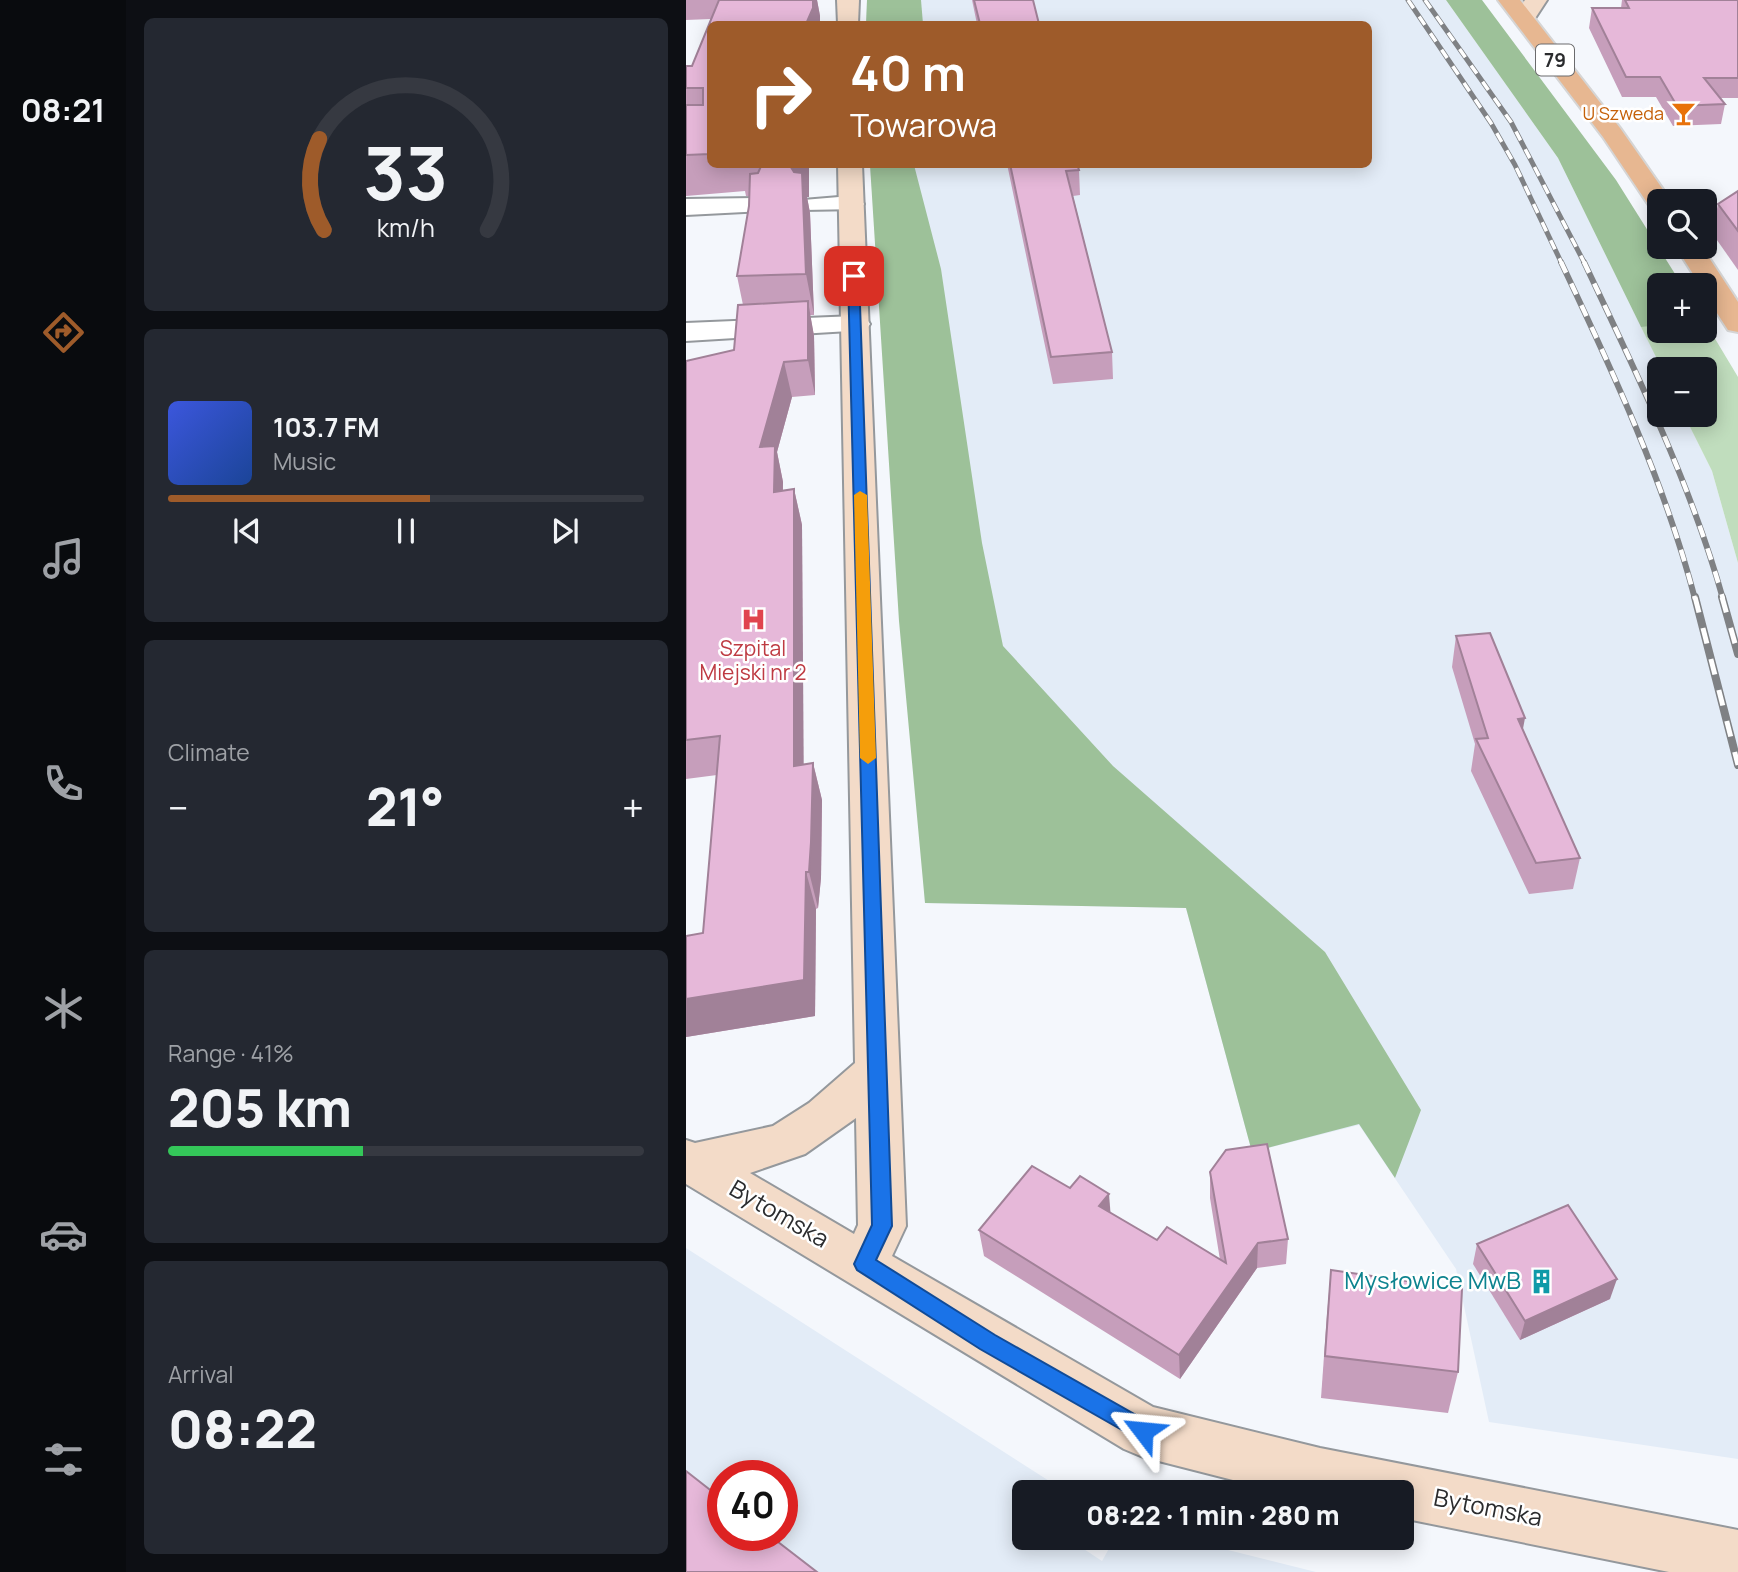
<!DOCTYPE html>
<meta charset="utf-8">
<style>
body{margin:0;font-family:Manrope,sans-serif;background:#242831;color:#f1f3f6;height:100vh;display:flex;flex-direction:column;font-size:26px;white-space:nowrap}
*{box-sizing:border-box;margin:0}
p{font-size:23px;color:#9ea1a6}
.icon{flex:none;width:38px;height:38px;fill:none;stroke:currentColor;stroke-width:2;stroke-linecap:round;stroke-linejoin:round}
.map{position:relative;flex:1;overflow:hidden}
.panel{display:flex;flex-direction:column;gap:18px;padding:18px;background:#0d0f14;width:560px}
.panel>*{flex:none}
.hud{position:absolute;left:21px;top:21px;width:665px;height:147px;border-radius:10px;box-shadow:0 4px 18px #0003;background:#9e5b2a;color:#fff;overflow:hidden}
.fabs{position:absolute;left:961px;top:189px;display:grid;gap:14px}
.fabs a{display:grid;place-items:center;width:70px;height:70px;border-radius:10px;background:#171b24;box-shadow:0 4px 18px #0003;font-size:35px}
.speed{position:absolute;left:21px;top:1460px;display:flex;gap:14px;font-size:35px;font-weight:700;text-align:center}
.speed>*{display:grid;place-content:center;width:91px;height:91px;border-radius:50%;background:#171b24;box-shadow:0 4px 18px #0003;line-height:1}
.speed .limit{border:10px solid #d22;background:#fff;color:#111}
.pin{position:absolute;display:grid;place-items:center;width:60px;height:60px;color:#fff;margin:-30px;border-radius:14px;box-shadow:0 4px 10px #0006}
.me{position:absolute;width:77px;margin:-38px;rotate:299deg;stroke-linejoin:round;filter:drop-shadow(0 0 5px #0008)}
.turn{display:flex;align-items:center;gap:24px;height:147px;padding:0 28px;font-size:32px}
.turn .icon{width:91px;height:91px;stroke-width:2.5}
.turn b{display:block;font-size:49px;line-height:60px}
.big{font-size:52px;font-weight:800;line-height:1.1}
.panel .widget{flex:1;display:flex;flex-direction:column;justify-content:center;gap:10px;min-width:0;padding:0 24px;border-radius:10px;background:#242831}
.panel .dial{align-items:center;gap:0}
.dial svg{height:182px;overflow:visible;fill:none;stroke:#363941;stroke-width:7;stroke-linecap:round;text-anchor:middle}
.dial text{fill:#f1f3f6;stroke:none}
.song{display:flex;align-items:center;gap:21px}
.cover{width:84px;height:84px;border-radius:10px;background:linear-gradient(135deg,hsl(230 70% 55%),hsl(220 70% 35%))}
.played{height:7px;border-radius:4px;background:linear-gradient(90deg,#9e5b2a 55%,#363941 55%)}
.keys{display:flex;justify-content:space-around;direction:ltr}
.heat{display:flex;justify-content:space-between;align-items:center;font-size:38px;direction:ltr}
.charge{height:10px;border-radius:5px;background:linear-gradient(90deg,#34c759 41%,#363941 0)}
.trip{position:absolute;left:326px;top:1480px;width:402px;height:70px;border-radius:10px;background:#171b24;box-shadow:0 4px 18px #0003;font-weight:800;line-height:70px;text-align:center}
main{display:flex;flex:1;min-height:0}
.dock{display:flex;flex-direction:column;width:126px;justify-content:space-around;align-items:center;background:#090b0e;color:#9ea1a6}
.dock .icon{width:49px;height:49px}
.dock .on{color:#9e5b2a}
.dock b{font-size:32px;color:#f1f3f6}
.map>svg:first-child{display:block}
</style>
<main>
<nav class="dock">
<b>08:21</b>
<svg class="icon on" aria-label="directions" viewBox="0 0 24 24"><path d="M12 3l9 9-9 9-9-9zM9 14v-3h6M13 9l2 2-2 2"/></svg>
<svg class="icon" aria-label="music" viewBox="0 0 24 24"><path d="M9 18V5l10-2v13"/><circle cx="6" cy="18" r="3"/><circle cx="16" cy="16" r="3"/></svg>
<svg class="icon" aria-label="phone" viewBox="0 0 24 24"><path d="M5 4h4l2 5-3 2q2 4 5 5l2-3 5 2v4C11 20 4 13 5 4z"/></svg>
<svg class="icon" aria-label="climate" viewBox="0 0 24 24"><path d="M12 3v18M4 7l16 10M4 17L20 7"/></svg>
<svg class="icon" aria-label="car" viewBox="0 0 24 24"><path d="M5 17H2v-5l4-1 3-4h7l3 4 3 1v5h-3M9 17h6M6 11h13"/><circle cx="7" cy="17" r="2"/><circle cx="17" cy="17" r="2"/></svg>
<svg class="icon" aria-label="filters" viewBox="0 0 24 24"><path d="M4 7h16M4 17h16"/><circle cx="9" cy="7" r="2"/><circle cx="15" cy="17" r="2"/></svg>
</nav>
<section class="panel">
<div class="widget dial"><svg viewBox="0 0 100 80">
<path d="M14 69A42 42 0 1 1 86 69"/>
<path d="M14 69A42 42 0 0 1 12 29" stroke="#9e5b2a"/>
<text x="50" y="56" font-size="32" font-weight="700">33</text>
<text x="50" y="72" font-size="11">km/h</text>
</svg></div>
<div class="widget">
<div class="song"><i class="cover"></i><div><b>103.7 FM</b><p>Music</p></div></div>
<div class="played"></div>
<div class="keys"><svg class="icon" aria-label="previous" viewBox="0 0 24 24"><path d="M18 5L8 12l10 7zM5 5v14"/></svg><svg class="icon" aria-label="pause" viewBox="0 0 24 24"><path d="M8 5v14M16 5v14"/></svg><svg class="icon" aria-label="next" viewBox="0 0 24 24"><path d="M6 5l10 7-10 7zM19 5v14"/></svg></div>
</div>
<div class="widget"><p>Climate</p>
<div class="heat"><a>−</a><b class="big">21°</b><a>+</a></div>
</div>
<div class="widget"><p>Range · 41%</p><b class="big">205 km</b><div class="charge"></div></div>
<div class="widget"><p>Arrival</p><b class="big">08:22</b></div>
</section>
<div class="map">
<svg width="1052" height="1572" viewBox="0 0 1052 1572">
<rect width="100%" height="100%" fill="#f4f7fc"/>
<!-- built -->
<g fill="#e3ecf7" fill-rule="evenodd">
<path d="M181 0H760L872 158 976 369H973V415H998L1026 471 1052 563V1459L803 1422 770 1269 673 1125 566 1152 500 908 239 903 184 165 682 164V24H180Z"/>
<path d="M0 1248 382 1493H338V1538H381L416 1561 429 1538H494L630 1572H0ZM37 1475H96V1535H37Z"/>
</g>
<!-- green -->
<path fill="#c0ddbd" d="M1019 322 1052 377V563L1026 471 998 415H1018V369H976L955 327 973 326V331H1018Z"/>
<!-- forest -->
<g fill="#9dc199">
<path d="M181 0H235L237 24H180Z"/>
<path d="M760 0H796L930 180 996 285H973V326L955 327 872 158Z"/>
<path d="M184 165H228L255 269 296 543 317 646 427 766 639 952 735 1110 709 1178 673 1124 566 1152 500 908 239 903 213 621Z"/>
</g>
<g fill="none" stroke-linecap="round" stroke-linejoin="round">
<defs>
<g id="street">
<path d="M165 196 174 199 178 204 174 209 117 210 113 205 117 200Z"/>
<path d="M69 198 78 201 82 206 78 211 0 215V199Z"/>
<path d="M170 316 180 318 184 324 180 330 0 341V323Z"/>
</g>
<g id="secondary">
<path d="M151 0H173L172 24H152Z"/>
<path d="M839 0H861L846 23 838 24 827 18Z"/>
<path d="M152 164H176L220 1226 206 1256 467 1407 634 1448 1052 1530V1572H983L716 1518V1493H598L457 1457 438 1449 0 1184V1140L9 1143 87 1126 123 1103 169 1063ZM170 1118 172 1225 168 1234 64 1173 119 1154Z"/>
</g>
<g id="primary">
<path d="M812 0H834L934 128 985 201H973V210L964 207 917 137Z"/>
<path d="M990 247H1016L1052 302V332L1042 330 1018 293V285H1014Z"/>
</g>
</defs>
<!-- street casing -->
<use href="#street" stroke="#94989c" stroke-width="4"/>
<!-- secondary casing -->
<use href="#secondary" stroke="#94989c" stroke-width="4"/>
<!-- primary casing -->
<use href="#primary" stroke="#d5d5d5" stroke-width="4"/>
<!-- street -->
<use href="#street" fill="#fff" fill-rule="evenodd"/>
<!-- secondary -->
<use href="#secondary" fill="#f3dbc8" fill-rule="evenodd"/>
<!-- primary -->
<use href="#primary" fill="#e7b791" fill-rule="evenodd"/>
<defs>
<g id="rail-far2">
<path d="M722 0 805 123 829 165 876 264"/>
<path d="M739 0 825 122 899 264"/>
</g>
<g id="rail-far1">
<path d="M875 262C926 370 979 483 1009 599"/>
<path d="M898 262C949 370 1005 484 1037 599"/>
</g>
<g id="rail">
<path d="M1009 597 1052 765"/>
<path d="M1036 597 1052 654"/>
</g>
</defs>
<!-- rail-far2 casing -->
<use href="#rail-far2" stroke="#7f8184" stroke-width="5"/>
<!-- rail-far1 casing -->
<use href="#rail-far1" stroke="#7f8184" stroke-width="6"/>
<!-- rail casing -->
<use href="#rail" stroke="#7f8184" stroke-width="8"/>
<!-- rail-far2 -->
<use href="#rail-far2" stroke="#fff" stroke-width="3.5" stroke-dasharray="10" stroke-linecap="butt"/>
<!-- rail-far1 -->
<use href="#rail-far1" stroke="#fff" stroke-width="4.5" stroke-dasharray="12" stroke-linecap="butt"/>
<!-- rail -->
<use href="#rail" stroke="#fff" stroke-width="5" stroke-dasharray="16" stroke-linecap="butt"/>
</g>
<!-- wall -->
<g fill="#c69ebb">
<path d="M0 0H131L134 16V24H24V164H123V197H121L124 213 128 315H124L128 336 129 395 106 397 91 452 97 482V491L108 489 116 525 117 764 127 763 136 800 135 878 132 908 130 909 129 1016 0 1037V936L17 933 31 775 0 779V361L48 350 57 305 51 276 63 206V196H60L59 191 0 196V66H6L25 19 0 20Z"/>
<path d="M286 0H347L353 24H291Z"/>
<path d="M936 0H1052V98H1035L1039 104 1035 124 987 126 970 97H936L903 28 906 8H935Z"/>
<path d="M321 164H391L393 170 394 195 387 196 426 352 427 379 367 384Z"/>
<path d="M1052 191V270L1026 233 1032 204Z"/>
<path d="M770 636 837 729 894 858 887 889 843 894 785 771 789 744 766 667Z"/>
<path d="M524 1172 602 1239 600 1264 571 1268 494 1379 298 1256 293 1230 425 1213 471 1240 534 1260 524 1198Z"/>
<path d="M791 1244 924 1299 834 1340 787 1264Z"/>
<path d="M645 1270 772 1372 762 1413 635 1398 641 1314Z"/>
</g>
<!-- shaded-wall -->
<g fill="#a18198">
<path d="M119 0H131L134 16V24H120Z"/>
<path d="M103 164H123V197H121L124 213 128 315 120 274Z"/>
<path d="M122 301 128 336 129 395 122 360Z"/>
<path d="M98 362 106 397 91 452 97 482 96 528 74 447Z"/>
<path d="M108 489 116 525 118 802 108 766Z"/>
<path d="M839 718 833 750 832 719Z"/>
<path d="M127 763 136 800 135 878 132 908 123 872Z"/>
<path d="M120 872 130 909 129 1016 0 1037V999Z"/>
<path d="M423 1194 425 1219 413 1206Z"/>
<path d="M572 1243 571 1268 494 1379 493 1355Z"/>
<path d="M931 1279 924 1299 834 1340 839 1321Z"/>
</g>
<!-- building -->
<g fill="#e6b8d9" stroke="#a18198" stroke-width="2">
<path d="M33 0H127V8L120 24H24V154L0 155V105H17V88H0V66H6Z"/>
<path d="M288 0H347L353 24H294Z"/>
<path d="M939 0H1052V78H1018L1039 104 991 106 974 77H940L906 8H943Z"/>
<path d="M76 164H103L108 172 116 173 120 274 51 276 63 206 64 174 72 173Z"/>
<path d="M324 164H391L393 170 380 171 426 352 365 357Z"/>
<path d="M1052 191V231L1032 204Z"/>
<path d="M122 301V360L98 362 74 447 89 446 88 492 108 489V766L127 763 125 842 123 872H120L118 980 0 999V936L17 933 34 736 0 740V361L48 350 52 305Z"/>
<path d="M804 633 839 718 832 719 894 858 850 863 790 739 802 738 770 636Z"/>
<path d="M581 1144 602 1239 572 1243 493 1355 293 1230 346 1166 384 1188 394 1176 423 1194 413 1206 471 1240 481 1227 540 1263 524 1172 540 1150Z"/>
<path d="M882 1205 931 1279 839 1321 791 1244Z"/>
<path d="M645 1270 776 1289 772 1372 639 1356Z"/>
<path d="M0 1471 37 1500V1535H83L131 1572H0Z"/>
</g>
<!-- route -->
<path fill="#1a73e8" stroke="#114b97" stroke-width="2" d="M168 273 173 276 206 1226 190 1260 309 1335 464 1423 468 1431 464 1439 457 1442 294 1349 171 1270 168 1264 186 1225 162 276Z"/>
<!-- slow -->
<path fill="#f59e0b" d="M174 491 181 495 190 758 182 764 174 758 168 495Z"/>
<!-- icons -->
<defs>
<symbol id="bar-bare" viewBox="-9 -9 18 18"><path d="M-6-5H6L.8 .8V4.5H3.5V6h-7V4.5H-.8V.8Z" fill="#e8710a" stroke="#fff" stroke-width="2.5" paint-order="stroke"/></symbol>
<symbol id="hospital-bare" viewBox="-9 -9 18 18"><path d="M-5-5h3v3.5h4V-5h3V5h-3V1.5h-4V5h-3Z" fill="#e0444e" stroke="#fff" stroke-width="2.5" paint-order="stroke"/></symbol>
<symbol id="building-bare" viewBox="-9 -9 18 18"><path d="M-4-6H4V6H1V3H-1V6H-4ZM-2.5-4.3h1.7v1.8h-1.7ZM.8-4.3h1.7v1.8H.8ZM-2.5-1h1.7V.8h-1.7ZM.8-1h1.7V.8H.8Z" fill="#0f9aa8" stroke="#fff" stroke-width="2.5" paint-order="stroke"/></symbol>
</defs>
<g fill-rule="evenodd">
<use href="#bar-bare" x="980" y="96" width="35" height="35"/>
<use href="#hospital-bare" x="50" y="602" width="35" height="35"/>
<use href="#building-bare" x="838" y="1264" width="35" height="35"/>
</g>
<g text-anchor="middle" stroke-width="5" stroke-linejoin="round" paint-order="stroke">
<!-- far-food labels -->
<g font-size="18" fill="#c56008" stroke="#fff" text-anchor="end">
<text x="978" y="120">U Szweda</text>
</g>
<!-- shield labels -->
<rect fill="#fff" stroke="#6b6b6d" stroke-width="2" x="850" y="44.5" width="38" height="31" rx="5"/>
<g font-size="19" font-weight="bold" fill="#2b2c2e">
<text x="869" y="67">79</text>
</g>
<!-- health labels -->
<g font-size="21" fill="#be3a42" stroke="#fff">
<text x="67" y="656">Szpital<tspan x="67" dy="24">Miejski nr 2</tspan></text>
</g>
<!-- near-street labels -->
<g font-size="24" fill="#2b2c2e" stroke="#fff">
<text transform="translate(93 1214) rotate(30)" y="8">Bytomska</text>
<text transform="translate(802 1508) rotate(11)" y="8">Bytomska</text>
</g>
<!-- near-culture labels -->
<g font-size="24" fill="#0d838f" stroke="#fff" text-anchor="end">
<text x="835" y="1289">Mysłowice MwB</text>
</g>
</g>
</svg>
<div class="fabs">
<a><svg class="icon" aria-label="search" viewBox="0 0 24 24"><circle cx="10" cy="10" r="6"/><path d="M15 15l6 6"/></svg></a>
<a>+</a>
<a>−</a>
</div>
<div class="speed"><div class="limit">40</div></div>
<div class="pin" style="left:168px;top:276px;background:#d93025"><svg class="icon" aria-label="arrive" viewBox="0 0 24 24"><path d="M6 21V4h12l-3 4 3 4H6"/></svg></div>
<svg class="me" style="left:457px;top:1431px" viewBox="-20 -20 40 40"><path d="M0-17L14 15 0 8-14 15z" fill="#1a73e8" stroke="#fff" stroke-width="4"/></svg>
<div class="trip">08:22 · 1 min · 280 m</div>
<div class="hud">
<div class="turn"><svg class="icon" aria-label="right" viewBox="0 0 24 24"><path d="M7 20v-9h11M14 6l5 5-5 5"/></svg><div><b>40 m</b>Towarowa</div></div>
</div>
</div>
</main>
